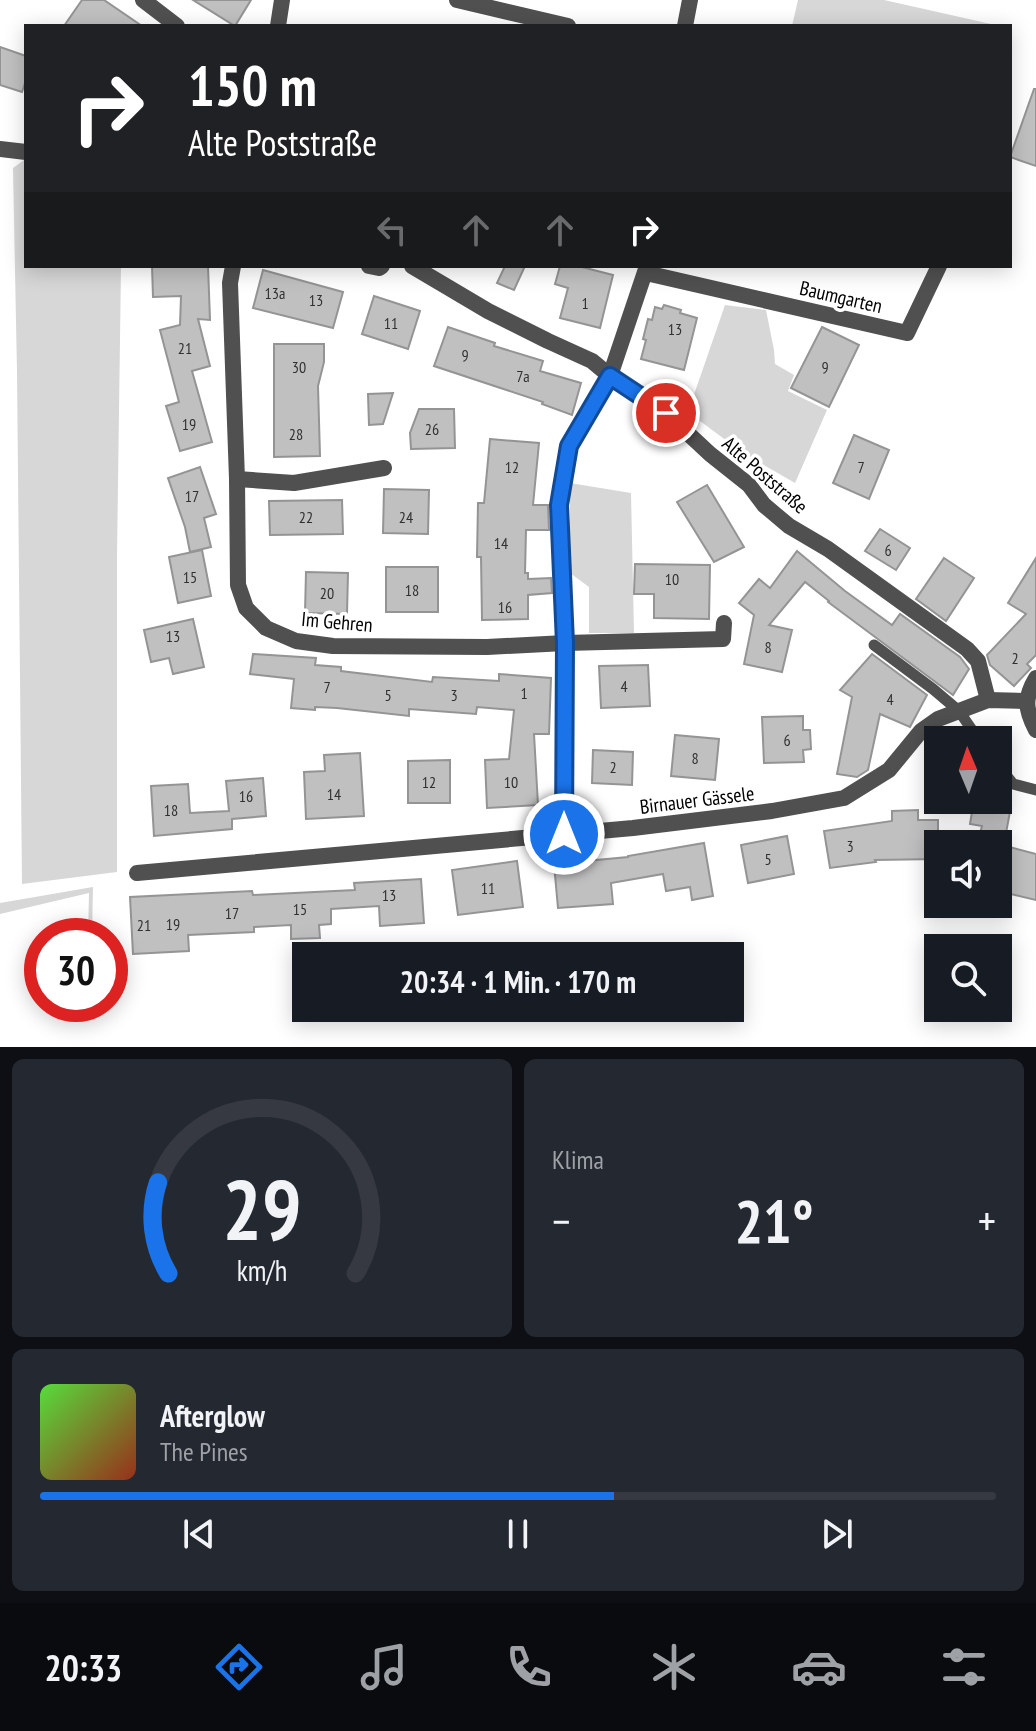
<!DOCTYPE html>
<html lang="de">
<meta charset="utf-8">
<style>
body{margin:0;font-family:"PT Sans Narrow",sans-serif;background:#242831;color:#f1f3f6;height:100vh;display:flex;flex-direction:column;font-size:30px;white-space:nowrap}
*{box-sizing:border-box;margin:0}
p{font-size:26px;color:#9ea1a6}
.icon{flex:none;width:44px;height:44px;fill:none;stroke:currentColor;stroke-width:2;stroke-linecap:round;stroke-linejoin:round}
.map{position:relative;height:1047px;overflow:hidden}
.panel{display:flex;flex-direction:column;gap:12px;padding:12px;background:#0d0f14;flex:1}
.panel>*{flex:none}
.hud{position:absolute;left:24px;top:24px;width:988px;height:244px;border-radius:0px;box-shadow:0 4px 20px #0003;background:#202124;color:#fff;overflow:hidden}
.needle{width:52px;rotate:358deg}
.fabs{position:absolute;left:924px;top:726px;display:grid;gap:16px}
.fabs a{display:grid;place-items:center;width:88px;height:88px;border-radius:0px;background:#171b24;box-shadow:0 4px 20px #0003;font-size:40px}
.speed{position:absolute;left:24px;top:918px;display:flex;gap:16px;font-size:40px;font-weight:700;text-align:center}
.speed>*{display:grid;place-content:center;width:104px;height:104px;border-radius:50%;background:#171b24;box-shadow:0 4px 20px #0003;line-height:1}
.speed .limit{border:12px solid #d22;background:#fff;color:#111}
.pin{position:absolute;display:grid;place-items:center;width:68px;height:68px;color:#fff;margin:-34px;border:4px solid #fff;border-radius:50%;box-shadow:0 2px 8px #0007}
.me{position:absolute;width:88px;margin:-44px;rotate:0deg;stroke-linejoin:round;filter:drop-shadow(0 0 6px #0008)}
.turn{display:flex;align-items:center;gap:28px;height:168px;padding:0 32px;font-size:36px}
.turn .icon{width:104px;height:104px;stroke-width:2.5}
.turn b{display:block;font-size:56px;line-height:68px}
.lanes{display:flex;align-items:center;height:76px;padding:0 32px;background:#0003;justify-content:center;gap:40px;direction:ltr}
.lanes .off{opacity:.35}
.big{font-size:60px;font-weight:800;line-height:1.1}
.panel .tile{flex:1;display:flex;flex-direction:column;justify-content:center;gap:12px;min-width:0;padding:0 28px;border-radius:12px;background:#242831}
.panel .dial{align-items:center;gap:0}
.dial svg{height:208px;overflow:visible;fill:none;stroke:#363941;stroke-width:7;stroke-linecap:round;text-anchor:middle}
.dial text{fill:#f1f3f6;stroke:none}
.song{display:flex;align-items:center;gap:24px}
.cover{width:96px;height:96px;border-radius:12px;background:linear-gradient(135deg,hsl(110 70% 55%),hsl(10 70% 35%))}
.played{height:8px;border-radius:4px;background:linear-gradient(90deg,#1a73e8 60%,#363941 60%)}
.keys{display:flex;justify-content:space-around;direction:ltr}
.heat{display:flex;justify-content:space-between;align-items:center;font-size:44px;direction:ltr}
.panel .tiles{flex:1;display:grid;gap:12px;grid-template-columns:1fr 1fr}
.tile:last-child{grid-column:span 2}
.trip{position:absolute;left:292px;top:942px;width:452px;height:80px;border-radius:0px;background:#171b24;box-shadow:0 4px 20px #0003;font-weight:800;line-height:80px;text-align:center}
.tabs{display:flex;height:128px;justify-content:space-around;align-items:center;background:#090b0e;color:#9ea1a6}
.tabs .icon{width:56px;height:56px}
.tabs .on{color:#1a73e8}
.tabs b{font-size:36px;color:#f1f3f6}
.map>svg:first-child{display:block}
</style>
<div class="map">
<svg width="1036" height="1047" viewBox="0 0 1036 1047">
<rect width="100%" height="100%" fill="#fff"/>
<!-- green -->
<g fill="#d7d7d7">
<path d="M798 0H884L991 24V26H792Z"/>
<path d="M24 160 26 161V266H121L117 556V872L22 884 17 372 13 168Z"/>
<path d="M725 305 766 310 774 350 775 364 794 375 788 391 827 410 795 483 743 453 688 412Z"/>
<path d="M570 483 631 493 634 633H589V587L570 573Z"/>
<path d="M93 887 92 936H88L89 893 0 914V903Z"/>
</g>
<!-- building -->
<g fill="#c0c0c0" stroke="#949494" stroke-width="2">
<path d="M82 0H104L142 26H64Z"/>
<path d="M193 0H251L235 26Z"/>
<path d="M0 47 26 56V80L22 92 0 85Z"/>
<path d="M1034 89H1036V166L1010 157Z"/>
<path d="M152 266H208L210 320 198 319 210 366 192 371 212 442 180 451 166 406 179 402 160 330 180 325 181 296 153 297Z"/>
<path d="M505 266H525L514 290 497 283Z"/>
<path d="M560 266H578L613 275 600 328 560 318 568 288 555 284Z"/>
<path d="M263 270 343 292 333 328 253 308Z"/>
<path d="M374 296 420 311 408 349 362 334Z"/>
<path d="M664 305 681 310 680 313 697 318 684 370 641 359 646 340 643 339 648 319 652 320 655 307 662 309Z"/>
<path d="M448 327 495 343 494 346 543 361 540 371 581 383 572 415 542 404 543 402 434 366Z"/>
<path d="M822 327 859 345 829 407 791 388Z"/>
<path d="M274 344H324V362L318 386 320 456 274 457Z"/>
<path d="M393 393 383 424 369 425 368 394Z"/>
<path d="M419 409H454L455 448 411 449 410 433Z"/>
<path d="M854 435 889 450 869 499 833 483Z"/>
<path d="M490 439 539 443 533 505H548L549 530H526L525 573H528V579L551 578 552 593 528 595V619L482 620 481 557H477L478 503H484Z"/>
<path d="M200 467 216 514 204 518 211 547 190 552 185 527 168 478Z"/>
<path d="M707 485 744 547 714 562 677 502Z"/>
<path d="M384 489 429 490 428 534 383 533Z"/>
<path d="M342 500 343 534 270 535 269 501Z"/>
<path d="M880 529 910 548 896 570 865 551Z"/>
<path d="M202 550 211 596 178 603 169 557Z"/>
<path d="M797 551 845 591 892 625 900 614 960 657 969 669 953 695 828 602 829 601 805 582 769 625 792 630 782 672 744 664 754 615 739 603 759 579 770 588Z"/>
<path d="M944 558 974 578 946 621 916 599Z"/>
<path d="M1036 558V655L1027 664 1031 668 1014 686 990 665 987 655 1026 614 1008 603Z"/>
<path d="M635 564 710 565 709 619 654 618V594H634Z"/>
<rect x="386" y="567" width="52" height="45"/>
<path d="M306 572 348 573 347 614 305 613Z"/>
<path d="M193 619 204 667 173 674 169 658 151 662 144 630Z"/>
<path d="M253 654 316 658 315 665 341 667V671L432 682 433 677 499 681V674L551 678 549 734H534L538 805 487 808 485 760 509 759 514 710 477 707 476 714 409 709V716L337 708 315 707V710L291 708 294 679 250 674Z"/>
<path d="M872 654 927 695 910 727 880 714 868 770 857 777 837 774 852 697 840 690Z"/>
<path d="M648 665 650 706 601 708 599 666Z"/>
<path d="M803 716V730H810L811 749 803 750 804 762 764 763 762 717Z"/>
<path d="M675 735 719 739 715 780 671 776Z"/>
<path d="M593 750 633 752 632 785 592 783Z"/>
<path d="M360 753 364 816 306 819 304 772 325 771 324 755Z"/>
<path d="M450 760V803H408V761Z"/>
<path d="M263 778 266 816 232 819V829L154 836 151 786 188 784 190 813 229 811 226 781Z"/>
<path d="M974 800 1011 806 1004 844H977L982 826 970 824Z"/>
<path d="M918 810V820H938V859L875 860 876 862 830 868 824 831 892 821V811Z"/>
<path d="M787 836 794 874 748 883 741 845Z"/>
<path d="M704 843 713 896 692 900 690 887 666 891 663 874 611 883 613 904 558 908 554 864 628 857V856Z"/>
<path d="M998 844 1036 854V900L998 891Z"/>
<path d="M517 861 523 907 458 915 452 870Z"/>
<path d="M421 879 424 923 380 926 379 906 331 909V924L319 925 320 938 291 939V925L254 927V932L188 935 189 951 133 954 130 897 252 891 253 895 355 890 354 883Z"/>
</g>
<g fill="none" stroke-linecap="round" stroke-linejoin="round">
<!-- service -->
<g stroke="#505050" stroke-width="11">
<path d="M874 645 933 689 959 711 979 740"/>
<path d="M998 765 1013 784 1036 790"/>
</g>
<!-- minor -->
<g stroke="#505050" stroke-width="16">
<path d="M143 0 177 26"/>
<path d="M457 0 568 26"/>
<path d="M278 26 282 0"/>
<path d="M685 26 690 0"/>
<path d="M0 149 26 152"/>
<path d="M233 266 230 283 237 479 238 585 246 608 266 628 296 641 333 646 487 647 565 643 723 639 724 623"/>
<path d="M369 266 379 268 382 266"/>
<path d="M412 266 488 311 548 341 592 361 610 376 666 413 710 454 749 485 764 505 789 526 828 549 967 649 978 661 988 700"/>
<path d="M646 273 907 333 939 266"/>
<path d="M237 479 294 483 384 468"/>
<path d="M1036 678C1024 698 1025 709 1036 730"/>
<path d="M564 834 565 643 559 505 569 446 610 376 647 266"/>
<path d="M137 873 633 828 772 811 844 798 889 770 921 731 938 719 988 700 1026 701"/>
</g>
</g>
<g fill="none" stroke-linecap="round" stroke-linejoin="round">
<defs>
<path id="route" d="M564 834 565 643 559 505 569 446 610 376 666 413"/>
</defs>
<!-- route casing -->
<use href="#route" stroke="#114b97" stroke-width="20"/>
<!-- route -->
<use href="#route" stroke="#1a73e8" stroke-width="14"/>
</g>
<g text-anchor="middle" stroke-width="7" stroke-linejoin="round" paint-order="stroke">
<!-- number labels -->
<g font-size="16" fill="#303030">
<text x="275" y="299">13a</text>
<text x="316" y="306">13</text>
<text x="585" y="309">1</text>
<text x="391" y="329">11</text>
<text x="675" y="335">13</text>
<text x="185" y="354">21</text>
<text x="465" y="361">9</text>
<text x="299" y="373">30</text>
<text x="825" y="373">9</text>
<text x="523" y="382">7a</text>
<text x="189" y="430">19</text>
<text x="432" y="435">26</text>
<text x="296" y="440">28</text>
<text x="512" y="473">12</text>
<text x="861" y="473">7</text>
<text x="192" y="502">17</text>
<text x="306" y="523">22</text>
<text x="406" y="523">24</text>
<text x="501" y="549">14</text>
<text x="888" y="556">6</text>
<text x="190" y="583">15</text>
<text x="672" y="585">10</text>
<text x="412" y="596">18</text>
<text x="327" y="599">20</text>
<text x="505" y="613">16</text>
<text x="173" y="642">13</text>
<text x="768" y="653">8</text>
<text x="1015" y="664">2</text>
<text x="624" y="692">4</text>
<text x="327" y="693">7</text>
<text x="524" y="699">1</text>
<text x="388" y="701">5</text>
<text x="454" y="701">3</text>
<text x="890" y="705">4</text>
<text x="787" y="746">6</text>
<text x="695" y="764">8</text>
<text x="613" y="773">2</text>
<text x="429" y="788">12</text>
<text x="511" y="788">10</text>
<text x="334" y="800">14</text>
<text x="246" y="802">16</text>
<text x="171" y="816">18</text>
<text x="850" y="852">3</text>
<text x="768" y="865">5</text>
<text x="488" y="894">11</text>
<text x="389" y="901">13</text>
<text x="300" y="915">15</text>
<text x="232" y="919">17</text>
<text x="173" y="930">19</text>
<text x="144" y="931">21</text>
</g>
<!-- street labels -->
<g font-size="20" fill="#000" stroke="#fff">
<text transform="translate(841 297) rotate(13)" y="7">Baumgarten</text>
<text transform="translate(765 475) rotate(41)" y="7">Alte Poststraße</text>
<text transform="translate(337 622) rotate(5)" y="7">Im Gehren</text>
<text transform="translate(697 800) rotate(-7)" y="7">Birnauer Gässele</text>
</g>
</g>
</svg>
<div class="fabs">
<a><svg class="needle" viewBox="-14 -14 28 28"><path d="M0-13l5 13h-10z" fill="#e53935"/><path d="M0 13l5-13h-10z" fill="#9ea1a6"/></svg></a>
<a><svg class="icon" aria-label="sound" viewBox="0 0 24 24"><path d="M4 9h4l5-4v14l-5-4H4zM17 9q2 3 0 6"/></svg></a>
<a><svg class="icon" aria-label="search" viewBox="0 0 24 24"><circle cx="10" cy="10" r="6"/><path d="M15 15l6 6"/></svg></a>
</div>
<div class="speed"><div class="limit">30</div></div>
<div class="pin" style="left:666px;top:413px;background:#d93025"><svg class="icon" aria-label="arrive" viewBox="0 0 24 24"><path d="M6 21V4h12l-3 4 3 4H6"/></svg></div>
<svg class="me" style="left:564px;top:834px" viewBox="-20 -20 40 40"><circle r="17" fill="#1a73e8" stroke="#fff" stroke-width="3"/><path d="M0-11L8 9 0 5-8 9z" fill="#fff"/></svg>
<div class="trip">20:34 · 1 Min. · 170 m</div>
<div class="hud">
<div class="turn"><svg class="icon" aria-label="right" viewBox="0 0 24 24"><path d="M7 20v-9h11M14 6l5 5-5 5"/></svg><div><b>150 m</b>Alte Poststraße</div></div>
<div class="lanes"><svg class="icon off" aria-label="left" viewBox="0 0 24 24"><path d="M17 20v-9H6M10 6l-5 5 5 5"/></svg><svg class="icon off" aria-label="ahead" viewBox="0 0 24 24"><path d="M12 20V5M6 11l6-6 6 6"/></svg><svg class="icon off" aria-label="ahead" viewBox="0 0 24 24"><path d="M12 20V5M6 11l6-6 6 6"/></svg><svg class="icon" aria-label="right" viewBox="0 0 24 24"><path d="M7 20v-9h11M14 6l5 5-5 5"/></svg></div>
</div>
</div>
<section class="panel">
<div class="tiles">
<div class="tile dial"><svg viewBox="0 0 100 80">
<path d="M14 69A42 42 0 1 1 86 69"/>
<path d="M14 69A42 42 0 0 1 10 34" stroke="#1a73e8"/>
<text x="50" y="56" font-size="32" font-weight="700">29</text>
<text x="50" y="72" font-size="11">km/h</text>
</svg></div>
<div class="tile"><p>Klima</p>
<div class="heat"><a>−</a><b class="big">21°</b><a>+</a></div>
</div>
<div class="tile">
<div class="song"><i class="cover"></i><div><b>Afterglow</b><p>The Pines</p></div></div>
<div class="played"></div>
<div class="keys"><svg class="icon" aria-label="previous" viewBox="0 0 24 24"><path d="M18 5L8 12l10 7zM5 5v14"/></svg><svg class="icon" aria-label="pause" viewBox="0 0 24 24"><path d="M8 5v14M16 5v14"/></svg><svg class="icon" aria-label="next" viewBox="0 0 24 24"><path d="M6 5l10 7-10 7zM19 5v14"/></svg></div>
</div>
</div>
</section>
<nav class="tabs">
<b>20:33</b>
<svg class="icon on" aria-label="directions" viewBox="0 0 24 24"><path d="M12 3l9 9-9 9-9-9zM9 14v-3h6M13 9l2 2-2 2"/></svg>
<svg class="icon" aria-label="music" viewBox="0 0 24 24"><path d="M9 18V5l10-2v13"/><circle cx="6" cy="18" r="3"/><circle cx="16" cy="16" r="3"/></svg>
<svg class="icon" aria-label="phone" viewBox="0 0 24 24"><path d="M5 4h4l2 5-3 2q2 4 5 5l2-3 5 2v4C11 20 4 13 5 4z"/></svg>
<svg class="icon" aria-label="climate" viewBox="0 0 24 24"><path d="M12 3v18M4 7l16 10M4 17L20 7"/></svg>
<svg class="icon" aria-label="car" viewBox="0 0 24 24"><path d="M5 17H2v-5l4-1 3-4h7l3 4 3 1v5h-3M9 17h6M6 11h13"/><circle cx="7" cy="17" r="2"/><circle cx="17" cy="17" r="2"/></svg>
<svg class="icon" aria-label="filters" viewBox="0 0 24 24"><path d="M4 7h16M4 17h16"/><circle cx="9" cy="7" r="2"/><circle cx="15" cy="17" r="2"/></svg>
</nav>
